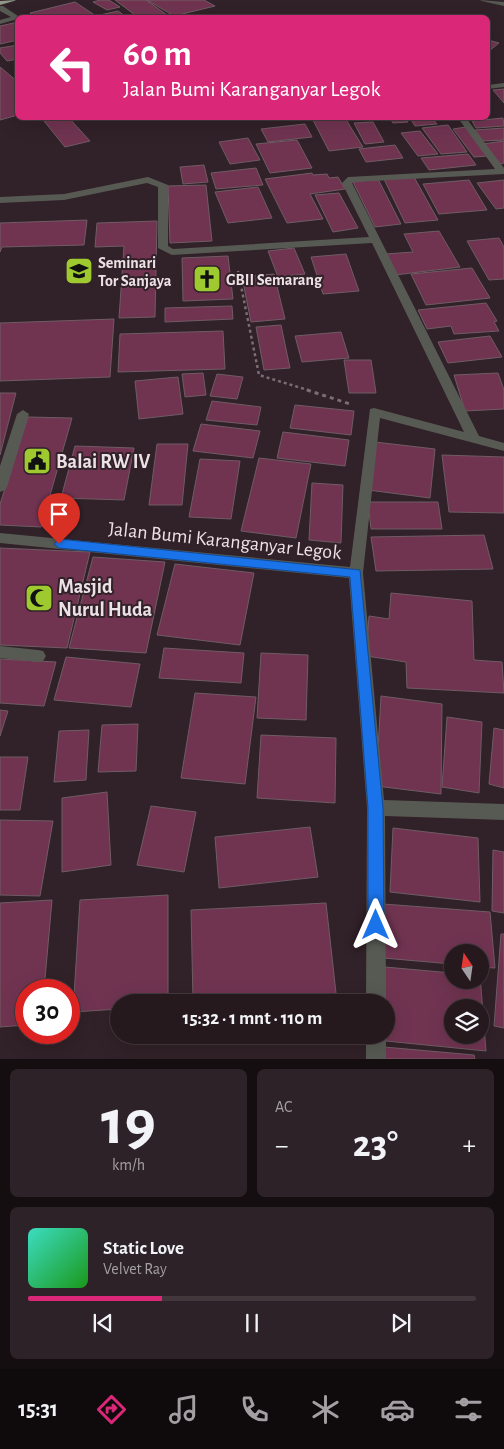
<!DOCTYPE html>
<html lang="id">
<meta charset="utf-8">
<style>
body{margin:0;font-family:"Alegreya Sans",sans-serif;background:#2d2227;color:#f1f3f6;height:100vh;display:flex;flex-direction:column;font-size:19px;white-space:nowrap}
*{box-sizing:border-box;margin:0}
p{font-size:16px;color:#a3a0a4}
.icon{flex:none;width:28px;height:28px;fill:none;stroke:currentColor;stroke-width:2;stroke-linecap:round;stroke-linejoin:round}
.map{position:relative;height:1059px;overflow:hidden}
.details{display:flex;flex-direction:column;gap:10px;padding:10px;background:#140e10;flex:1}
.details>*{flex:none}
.banner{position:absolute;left:15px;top:15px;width:475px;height:105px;border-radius:8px;box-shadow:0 5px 20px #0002,0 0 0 1px #42383c;background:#db2777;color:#fff;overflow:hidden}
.needle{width:32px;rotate:347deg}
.buttons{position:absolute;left:444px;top:944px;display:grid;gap:10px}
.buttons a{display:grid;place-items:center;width:45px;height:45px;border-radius:50%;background:#25191e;box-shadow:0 5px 20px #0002,0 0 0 1px #42383c;font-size:25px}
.speed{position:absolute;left:15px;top:979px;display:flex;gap:10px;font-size:25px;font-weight:700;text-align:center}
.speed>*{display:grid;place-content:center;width:65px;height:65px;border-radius:50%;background:#25191e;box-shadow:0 5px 20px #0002,0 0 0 1px #42383c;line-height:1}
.speed .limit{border:8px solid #d22;background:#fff;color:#111}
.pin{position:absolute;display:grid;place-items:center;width:42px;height:42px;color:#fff;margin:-51px -21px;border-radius:50% 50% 50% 0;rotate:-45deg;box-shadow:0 0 5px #0007}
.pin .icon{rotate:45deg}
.me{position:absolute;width:55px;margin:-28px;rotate:0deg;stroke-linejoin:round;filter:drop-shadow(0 0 4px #0008)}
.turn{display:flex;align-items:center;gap:18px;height:105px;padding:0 25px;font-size:22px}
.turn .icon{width:65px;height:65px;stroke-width:2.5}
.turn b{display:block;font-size:35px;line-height:42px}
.big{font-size:38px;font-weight:600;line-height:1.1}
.details .tile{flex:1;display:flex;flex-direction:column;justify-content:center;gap:8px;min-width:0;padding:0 18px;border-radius:8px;background:#2d2227}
.details .dial{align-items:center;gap:0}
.dial b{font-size:65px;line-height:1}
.song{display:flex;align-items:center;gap:15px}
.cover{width:60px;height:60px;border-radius:8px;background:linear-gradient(135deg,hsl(170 70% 55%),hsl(120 70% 35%))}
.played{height:5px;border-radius:2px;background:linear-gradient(90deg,#db2777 30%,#42383c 30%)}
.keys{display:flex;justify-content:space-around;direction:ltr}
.heat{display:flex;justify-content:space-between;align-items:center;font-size:28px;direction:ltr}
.details .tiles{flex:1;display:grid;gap:10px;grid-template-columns:1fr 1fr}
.tile:last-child{grid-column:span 2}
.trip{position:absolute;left:110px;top:994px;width:285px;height:50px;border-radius:25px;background:#25191e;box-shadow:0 5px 20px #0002,0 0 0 1px #42383c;font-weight:600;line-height:50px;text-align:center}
.menu{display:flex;height:80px;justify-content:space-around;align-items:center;background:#0f0a0c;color:#a3a0a4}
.menu .icon{width:35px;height:35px}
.menu .current{color:#db2777}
.menu b{font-size:22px;color:#f1f3f6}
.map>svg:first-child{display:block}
</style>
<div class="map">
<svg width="504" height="1059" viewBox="0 0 504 1059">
<rect width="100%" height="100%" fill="#312128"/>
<!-- building -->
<g fill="#703451" stroke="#6f5c64" fill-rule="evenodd">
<path d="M100 0H109L120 7 107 10 93 2Z"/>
<path d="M115 0H146L167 15 155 18H139Z"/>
<path d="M147 0H204L215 6 174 16Z"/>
<path d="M75 2 99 18H37L30 13Z"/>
<path d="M118 11 125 16 103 18 100 15Z"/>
<path d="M14 23 18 26V40L0 44V26Z"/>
<path d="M488 40 499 43 489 51Z"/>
<path d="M18 45V59L7 61 0 53V48Z"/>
<path d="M0 67 18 82V115L0 120Z"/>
<path d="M504 89V103L493 90Z"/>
<path d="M60 118H69L90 141 65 147 44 121Z"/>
<path d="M312 118H345L363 147 329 151Z"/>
<path d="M390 118H405L408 122 393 123Z"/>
<path d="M410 118H432L437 124 415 126Z"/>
<path d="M503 118 504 126 476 128 472 121Z"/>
<path d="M373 122 384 142 365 144 354 123Z"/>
<path d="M305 124 312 137 268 142 261 129Z"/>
<path d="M448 125 467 152 441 154 422 128Z"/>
<path d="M466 127 488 156 474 157 453 129Z"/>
<path d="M504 128V140L483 141 475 130Z"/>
<path d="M420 131 438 154 418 156 401 133Z"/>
<path d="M248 138 260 160 230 164 219 142Z"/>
<path d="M297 140 312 168 270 173 256 144Z"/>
<path d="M504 141V163L499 164 483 144Z"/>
<path d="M395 145 403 158 366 162 359 149Z"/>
<path d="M468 154 476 165 429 170 421 158Z"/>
<path d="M204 165 208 182 183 184 180 167Z"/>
<path d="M256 168 263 185 216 189 211 173Z"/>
<path d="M312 173 313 175 327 174 329 178 338 177 345 189 310 194 323 219 287 223 265 179Z"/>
<path d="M414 177 438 220 405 223 384 179Z"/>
<path d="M378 179 401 224 375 227 353 182Z"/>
<path d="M469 180 487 210 439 214 423 184Z"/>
<path d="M504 180V208L496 209 477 183Z"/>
<path d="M206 185 212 241 170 243 168 186Z"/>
<path d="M258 187 272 218 228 223 215 192Z"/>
<path d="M339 193 358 228 333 232 315 195Z"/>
<path d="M87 220 84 245 2 247 0 252V223Z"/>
<path d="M157 221 155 317 119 318 124 246 95 247 97 223Z"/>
<path d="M439 231 460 267 395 275 386 254 413 252 404 234Z"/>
<path d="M499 238 504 247V279L489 280 467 241Z"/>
<path d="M294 248 305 274 278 277 268 251Z"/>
<path d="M346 254 359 291 323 294 311 257Z"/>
<path d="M228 256 233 299 183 301 182 258Z"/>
<path d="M472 268 490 298 426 305 411 274Z"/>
<path d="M274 274 285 319 251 322 242 277Z"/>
<path d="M486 303 497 321 494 322 499 331 454 334 451 326 427 329 418 310Z"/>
<path d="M232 306 233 319 165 322V308Z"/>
<path d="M114 319 110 377 0 381V323Z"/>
<path d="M281 325 290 368 264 370 256 327Z"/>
<path d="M223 331 225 369 118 372 120 334Z"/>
<path d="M341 332 349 358 302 362 295 336Z"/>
<path d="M490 336 502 357 448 363 438 342Z"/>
<path d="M344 360H371L376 393H349Z"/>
<path d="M203 373 206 395 185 397 182 374Z"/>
<path d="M498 373 504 390V409L465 411 454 375Z"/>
<path d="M217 374 243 377 237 399 210 396Z"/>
<path d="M178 377 183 414 139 419 135 381Z"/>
<path d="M0 393H16L0 455Z"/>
<path d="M212 401 261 407 257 425 206 420Z"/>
<path d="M295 405 354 411 351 435 290 428Z"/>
<path d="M28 417 72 418 41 527 0 525V504Z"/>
<path d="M201 424 260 431 253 458 193 451Z"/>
<path d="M283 432 349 440 345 466 277 458Z"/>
<path d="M375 442 435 449 430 498 368 490Z"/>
<path d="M157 444H188L182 505H149Z"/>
<path d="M75 446 134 448 124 500 61 498Z"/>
<path d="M442 455 504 457V513L449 512Z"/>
<path d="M259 458 311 464 296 538 241 531Z"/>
<path d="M200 459 240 461 231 519 189 517Z"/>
<path d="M312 483 343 485 341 543 309 540Z"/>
<path d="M368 502H438L442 529H371Z"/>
<path d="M484 535 493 569 376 571 371 537Z"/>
<path d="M0 548 90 552 67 648 0 645Z"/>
<path d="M93 557 165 562 146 653 69 648Z"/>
<path d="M175 564 254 573 240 645 157 635Z"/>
<path d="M391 593 472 601 474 660 502 662 504 693 407 688 406 662 366 656 369 616 389 619Z"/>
<path d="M164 648 244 653 241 683 159 678Z"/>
<path d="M261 653 308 655 306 720 257 718Z"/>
<path d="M66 657 140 664 131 707 54 700Z"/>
<path d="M0 659 56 662 44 706 0 703Z"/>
<path d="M195 693 256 697 245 784 181 778Z"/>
<path d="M381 696 442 704 441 794 376 786Z"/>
<path d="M0 710 8 711 0 736Z"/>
<path d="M447 717 482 722 479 793 442 787Z"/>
<path d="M138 724 136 771 98 772 102 725Z"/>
<path d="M494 728 504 730V788L489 784Z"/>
<path d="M89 730 86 780 54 782 59 731Z"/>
<path d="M261 735 336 738 335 803 257 798Z"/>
<path d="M0 757H28L20 810H0Z"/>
<path d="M107 792 111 865 62 872V798Z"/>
<path d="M151 806 196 812 184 872 137 865Z"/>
<path d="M0 820 53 821 40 896 0 895Z"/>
<path d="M310 827 318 877 219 888 215 837Z"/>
<path d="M393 828 478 838 480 902 390 892Z"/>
<path d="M493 850 504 852V913L492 911Z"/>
<path d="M168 895V1002H119V1009L73 1012 80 900Z"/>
<path d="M52 900 44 990H26V1025L0 1027V903Z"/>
<path d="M326 903 337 1002H193L191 910Z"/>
<path d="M383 904 490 912 495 968 480 967V952H452V964L383 958Z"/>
<path d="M501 934H504V1028L494 1026Z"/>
<path d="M385 967 452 973V980H480V975L486 1051 386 1041ZM452 1008H480V1035H452Z"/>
<path d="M384 1047 474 1055 475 1059H385Z"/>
</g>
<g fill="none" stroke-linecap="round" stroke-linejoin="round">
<!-- path-far1 -->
<path stroke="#7b6d73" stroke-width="2.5" stroke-dasharray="3 3" stroke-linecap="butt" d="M238 271 259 375 311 391"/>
<!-- path -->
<path stroke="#7b6d73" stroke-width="3" stroke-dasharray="4 4" stroke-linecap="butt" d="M307 390 350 404"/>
<!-- service -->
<g fill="#575a53" fill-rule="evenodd">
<path d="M480 0 504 2V6L482 1Z"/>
<path d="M0 6H3L21 18 0 24V20L11 17 0 11Z"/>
<path d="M23 410 29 414 7 487 5 490 0 492V466L17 414Z"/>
<path d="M0 646 38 650 43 651 46 656 43 661 38 662 0 658Z"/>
</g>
<!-- minor -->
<g fill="#575a53" fill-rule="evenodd">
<path d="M504 83V87L488 89V85Z"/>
<path d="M458 118H466L504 168V174L354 182 352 183 479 436 504 443V451L380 418 363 573 384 800 504 804V820L385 816 386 1002H366L367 808 349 578 0 543V533L350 567 370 409 374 408 464 432 372 243 172 255 158 248V187L147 183 64 200 0 203V197L64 194 148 177 168 185V246L173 249 369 237 342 183 348 177 495 169Z"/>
<rect x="366" y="1035" width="20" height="24"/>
</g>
<!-- trunk -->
<path fill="#909786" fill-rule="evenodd" d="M16 0 14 1 0 5V1Z"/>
</g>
<!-- route -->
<path fill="#1a73e8" stroke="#114b97" d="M59 539 360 570 383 808 384 925 381 930 376 933 371 930 368 925V808L350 577 59 548 54 544Z"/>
<!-- icons -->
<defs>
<symbol id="university-square" viewBox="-11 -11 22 22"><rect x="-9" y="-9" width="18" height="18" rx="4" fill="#9eca2f" stroke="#312128"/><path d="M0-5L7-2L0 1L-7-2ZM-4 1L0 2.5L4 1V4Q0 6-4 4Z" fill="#111"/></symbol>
<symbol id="church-square" viewBox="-11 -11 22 22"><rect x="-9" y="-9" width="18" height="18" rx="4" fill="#9eca2f" stroke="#312128"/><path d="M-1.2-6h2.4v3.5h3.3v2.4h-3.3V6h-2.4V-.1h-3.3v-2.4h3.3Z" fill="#111"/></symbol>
<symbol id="civic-square" viewBox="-11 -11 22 22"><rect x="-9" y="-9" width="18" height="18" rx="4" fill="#9eca2f" stroke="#312128"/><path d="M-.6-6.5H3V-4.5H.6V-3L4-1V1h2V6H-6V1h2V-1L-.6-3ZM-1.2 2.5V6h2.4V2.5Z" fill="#111"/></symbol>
<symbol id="mosque-square" viewBox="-11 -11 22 22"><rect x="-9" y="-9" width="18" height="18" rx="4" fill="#9eca2f" stroke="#312128"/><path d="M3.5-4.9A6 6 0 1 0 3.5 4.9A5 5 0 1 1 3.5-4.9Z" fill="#111"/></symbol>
</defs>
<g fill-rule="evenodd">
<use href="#university-square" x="63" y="255" width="32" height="32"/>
<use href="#church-square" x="191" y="263" width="32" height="32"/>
<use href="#civic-square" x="21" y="445" width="32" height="32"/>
<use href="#mosque-square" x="23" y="582" width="32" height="32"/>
</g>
<g text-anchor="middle" stroke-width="4" stroke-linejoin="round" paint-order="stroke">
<!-- far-poi labels -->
<g font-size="16" font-weight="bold" fill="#ece1e5" stroke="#312128" text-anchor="start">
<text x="98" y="268">Seminari<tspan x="98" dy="18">Tor Sanjaya</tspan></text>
<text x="226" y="285">GBII Semarang</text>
</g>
<!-- poi labels -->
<g font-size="20" font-weight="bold" fill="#ece1e5" stroke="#312128" text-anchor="start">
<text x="56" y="468">Balai RW IV</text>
<text x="58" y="593">Masjid<tspan x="58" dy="23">Nurul Huda</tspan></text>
</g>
<!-- street labels -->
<g font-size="20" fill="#ece1e5" stroke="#312128">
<text transform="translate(225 540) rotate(6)" y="7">Jalan Bumi Karanganyar Legok</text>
</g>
</g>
</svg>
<div class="buttons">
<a><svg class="needle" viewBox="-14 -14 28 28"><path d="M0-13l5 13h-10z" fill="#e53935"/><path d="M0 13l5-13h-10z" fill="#a3a0a4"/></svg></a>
<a><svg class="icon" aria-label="layers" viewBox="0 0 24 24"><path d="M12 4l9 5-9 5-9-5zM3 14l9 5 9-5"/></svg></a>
</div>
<div class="speed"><div class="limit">30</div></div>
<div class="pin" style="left:59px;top:544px;background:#d93025"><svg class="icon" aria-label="arrive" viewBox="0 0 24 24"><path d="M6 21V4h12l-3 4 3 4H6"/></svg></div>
<svg class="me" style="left:376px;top:925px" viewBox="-20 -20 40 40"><path d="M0-17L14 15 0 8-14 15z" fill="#1a73e8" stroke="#fff" stroke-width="4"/></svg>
<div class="trip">15:32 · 1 mnt · 110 m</div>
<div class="banner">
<div class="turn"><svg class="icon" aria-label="left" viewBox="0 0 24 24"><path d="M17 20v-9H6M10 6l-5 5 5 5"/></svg><div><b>60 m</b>Jalan Bumi Karanganyar Legok</div></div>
</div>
</div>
<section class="details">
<div class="tiles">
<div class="tile dial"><b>19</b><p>km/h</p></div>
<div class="tile"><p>AC</p>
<div class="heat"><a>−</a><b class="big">23°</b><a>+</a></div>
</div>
<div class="tile">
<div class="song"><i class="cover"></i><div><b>Static Love</b><p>Velvet Ray</p></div></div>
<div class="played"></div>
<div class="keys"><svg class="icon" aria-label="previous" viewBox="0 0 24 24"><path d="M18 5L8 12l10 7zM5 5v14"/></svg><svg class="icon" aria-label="pause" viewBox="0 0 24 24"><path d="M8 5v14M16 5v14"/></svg><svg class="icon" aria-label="next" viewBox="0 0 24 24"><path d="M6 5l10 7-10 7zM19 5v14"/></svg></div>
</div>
</div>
</section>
<nav class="menu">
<b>15:31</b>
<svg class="icon current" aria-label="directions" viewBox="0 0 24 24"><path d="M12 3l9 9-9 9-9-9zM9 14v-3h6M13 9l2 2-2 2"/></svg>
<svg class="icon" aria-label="music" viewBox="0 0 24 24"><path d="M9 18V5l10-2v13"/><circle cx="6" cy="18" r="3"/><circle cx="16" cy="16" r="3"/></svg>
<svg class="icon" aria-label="phone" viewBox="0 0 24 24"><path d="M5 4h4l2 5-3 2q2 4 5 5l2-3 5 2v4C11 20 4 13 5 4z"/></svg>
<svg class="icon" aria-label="climate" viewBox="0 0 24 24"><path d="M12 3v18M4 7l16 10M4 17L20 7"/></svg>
<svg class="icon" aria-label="car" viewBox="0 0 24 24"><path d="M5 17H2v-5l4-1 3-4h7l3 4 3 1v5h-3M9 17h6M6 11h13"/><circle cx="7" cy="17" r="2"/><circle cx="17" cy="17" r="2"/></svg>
<svg class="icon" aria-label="filters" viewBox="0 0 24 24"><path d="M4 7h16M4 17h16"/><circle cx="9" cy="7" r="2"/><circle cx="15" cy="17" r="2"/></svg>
</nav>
